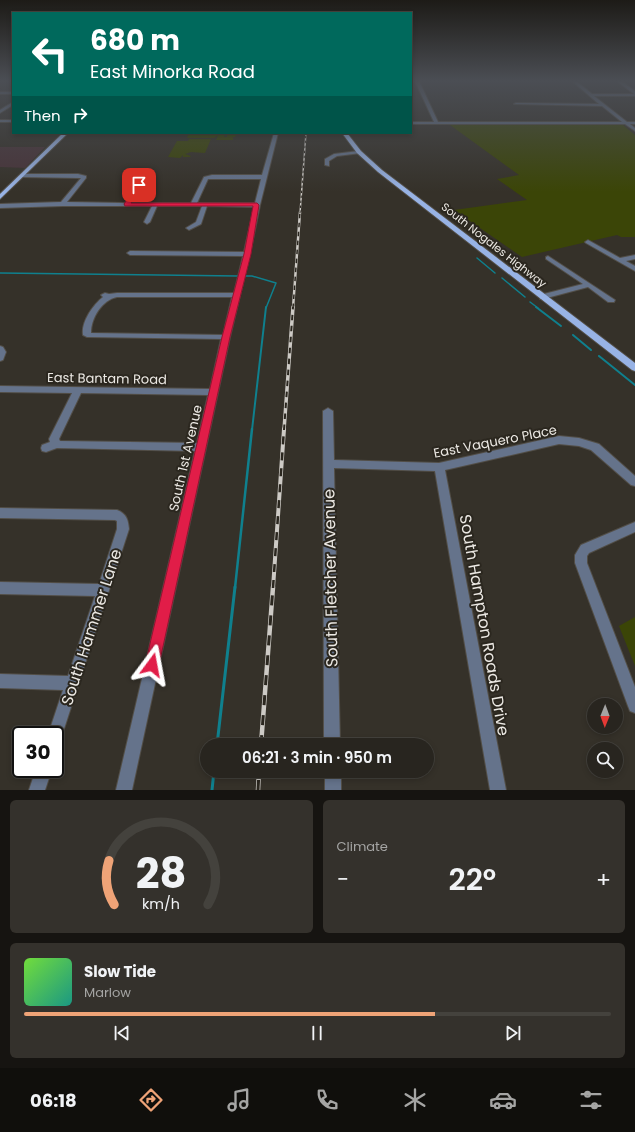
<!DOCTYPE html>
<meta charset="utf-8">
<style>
body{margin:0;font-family:Poppins,sans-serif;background:#34312c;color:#f1f3f6;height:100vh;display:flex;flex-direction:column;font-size:15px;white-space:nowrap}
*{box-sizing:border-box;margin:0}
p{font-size:13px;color:#a5a5a4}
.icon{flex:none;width:22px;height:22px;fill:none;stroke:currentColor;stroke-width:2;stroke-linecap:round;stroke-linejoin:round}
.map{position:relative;height:790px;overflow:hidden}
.details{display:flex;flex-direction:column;gap:10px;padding:10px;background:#161411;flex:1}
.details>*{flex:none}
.hud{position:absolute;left:12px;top:12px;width:400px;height:122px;border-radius:0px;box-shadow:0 2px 6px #0003,0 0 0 1px #44423d;background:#00695c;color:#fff;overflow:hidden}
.needle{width:26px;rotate:181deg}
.buttons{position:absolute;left:587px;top:698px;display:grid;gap:8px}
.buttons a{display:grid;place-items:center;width:36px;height:36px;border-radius:50%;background:#28251f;box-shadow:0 2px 6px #0003,0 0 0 1px #44423d;font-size:20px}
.speed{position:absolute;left:12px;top:726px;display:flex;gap:8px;font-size:20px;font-weight:700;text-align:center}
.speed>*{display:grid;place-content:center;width:52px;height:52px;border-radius:50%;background:#28251f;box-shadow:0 2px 6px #0003,0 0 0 1px #44423d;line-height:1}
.speed .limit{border:2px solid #111;border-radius:6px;background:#fff;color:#111}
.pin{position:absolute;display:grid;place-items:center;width:34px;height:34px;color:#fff;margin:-17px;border-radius:8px;box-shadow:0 2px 6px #0006}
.me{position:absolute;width:44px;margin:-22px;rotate:13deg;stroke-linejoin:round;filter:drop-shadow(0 0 3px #0008)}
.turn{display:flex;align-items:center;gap:14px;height:84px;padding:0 12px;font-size:18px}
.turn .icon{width:52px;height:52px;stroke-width:2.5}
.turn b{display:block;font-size:28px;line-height:34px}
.then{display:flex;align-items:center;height:38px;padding:0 12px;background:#0003;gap:8px;font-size:15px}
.big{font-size:30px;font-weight:600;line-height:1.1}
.details .widget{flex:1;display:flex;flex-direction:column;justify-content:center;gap:6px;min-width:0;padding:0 14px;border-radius:6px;background:#34312c}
.details .dial{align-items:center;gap:0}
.dial svg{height:104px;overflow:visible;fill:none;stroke:#44423d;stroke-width:7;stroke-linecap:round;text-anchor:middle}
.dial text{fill:#f1f3f6;stroke:none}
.song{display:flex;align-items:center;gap:12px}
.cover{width:48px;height:48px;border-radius:6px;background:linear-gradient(135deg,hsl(100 70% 55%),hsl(170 70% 35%))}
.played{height:4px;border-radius:2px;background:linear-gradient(90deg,#efa377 70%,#44423d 70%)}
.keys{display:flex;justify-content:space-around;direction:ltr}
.heat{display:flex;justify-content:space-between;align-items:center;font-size:22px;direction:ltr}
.details .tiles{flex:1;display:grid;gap:10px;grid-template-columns:1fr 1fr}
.widget:last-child{grid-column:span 2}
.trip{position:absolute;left:200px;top:738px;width:234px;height:40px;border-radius:20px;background:#28251f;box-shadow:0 2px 6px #0003,0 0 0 1px #44423d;font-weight:600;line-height:40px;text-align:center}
.tab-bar{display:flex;height:64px;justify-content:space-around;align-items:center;background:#100f0c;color:#a5a5a4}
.tab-bar .icon{width:28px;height:28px}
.tab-bar .active{color:#efa377}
.tab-bar b{font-size:18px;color:#f1f3f6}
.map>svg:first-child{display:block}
</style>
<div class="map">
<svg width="635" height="790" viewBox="0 0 635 790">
<rect width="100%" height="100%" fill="#353129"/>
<!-- industrial -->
<path fill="#473338" d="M0 147H45L25 168 0 167Z"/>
<!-- green -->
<g fill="#3b4507">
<path d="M450 125H623L635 135V237H621L617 235 522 257 454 210 527 200 497 179 519 175Z"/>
<path d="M194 133H237L235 137H227V135H225L224 137H233V140H216L218 135 214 138H187L188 135H193Z"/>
<path d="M189 139H211L205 153 191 152 185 154 191 156 190 157H183V155L180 158 168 157 177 141H188Z"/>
<path d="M635 617V666L619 626Z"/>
</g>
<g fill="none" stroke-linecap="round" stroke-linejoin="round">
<!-- stream-far3 -->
<g stroke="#0f808e" stroke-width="1.5">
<path d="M477 258 495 273"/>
<path d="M0 273 238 276"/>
<path d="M246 276H252L276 283 266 308"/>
<path d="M502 278 525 297"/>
<path d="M530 302 538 308"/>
</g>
<!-- stream-far2 -->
<g stroke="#0f808e" stroke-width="2">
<path d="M536 307 561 326"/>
<path d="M573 335 591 350"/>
<path d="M599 356 635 385"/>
<path d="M252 430 266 307"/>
</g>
<!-- stream-far1 -->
<path stroke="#0f808e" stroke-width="2.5" d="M235 588 252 429"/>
<!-- stream -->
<g stroke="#0f808e" stroke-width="3">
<path d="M217 745 235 587"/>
<path d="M212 790 214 771"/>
</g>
<defs>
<g id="minor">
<path d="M415 81H419L438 122H622L602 106 514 104 516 103 599 104 572 81H576L592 94H634L617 81H621L635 91V96H594L627 122H635V124H630L635 128V131L625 124H411V122H434Z"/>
<rect x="0" y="92" width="13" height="2"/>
<path d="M13 102V105L0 113V110Z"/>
<rect x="0" y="120" width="13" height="2"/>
<path d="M274 133H278L260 205 250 254 230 337 132 790H116L195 451 57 448 46 452 42 451 41 448 42 445 50 442 49 439 72 393 0 392V386L210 389 221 339 87 337 83 335C81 322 93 305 103 297L101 295 105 293 109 294 117 293H234L243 256 130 255 127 253 130 251 244 252 254 207 207 206 201 224 189 230 186 228 196 222 202 206H157L150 222 147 224 144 222 152 206H63L0 208V204L61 202 81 178 20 177V175L22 174H78L86 176V178L67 202 125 203 142 175 145 173 148 175 131 203H191L204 177 212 175H262ZM208 179H261L255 203H197ZM117 297H232L223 335 91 333C91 318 102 300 117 297ZM81 393 208 395 197 443 60 441 59 439Z"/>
<path d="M359 151H361V153L337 156 329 161V166L325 165V159L334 154Z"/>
<path d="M588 240 620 258 635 255V259L626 261 635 266V271L586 243 585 242Z"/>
<path d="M548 256 615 300 614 302H608L588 287 543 299H540V295L583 284 546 259V257Z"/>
<path d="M0 346 3 347 6 352 3 360 0 361Z"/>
<path d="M328 408 333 411 334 460 439 463 559 436 579 438 599 444 635 476V486L631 485 591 450 579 446 559 444 445 470 506 790H490L435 471 334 468 340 745H324L323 411Z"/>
<path d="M0 508 117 510C127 514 128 520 129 529L62 735 60 740 55 742V735H48L63 690 0 688V674L68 676 95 596 0 594V582L99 584 117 529V521L115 520 0 518Z"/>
<path d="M635 522V532L589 553 587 556V563L635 687V713L630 711 628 706 575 563V555L581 545Z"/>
<path d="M36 769H52L45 790H29Z"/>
<rect x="325" y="771" width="16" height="19"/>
</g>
<g id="major">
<path d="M63 133H68L0 199V194Z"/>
<path d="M342 133H347L361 151 382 170 635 363V371L632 370 378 172 357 153Z"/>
</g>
</defs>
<!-- minor casing -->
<use href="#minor" stroke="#524e47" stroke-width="2"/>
<!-- major casing -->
<use href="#major" stroke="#524e47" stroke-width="2"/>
<!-- minor -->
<use href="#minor" fill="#65738b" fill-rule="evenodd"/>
<!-- major -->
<use href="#major" fill="#98b3e5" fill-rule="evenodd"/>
<defs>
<path id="rail-far4" d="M300 213 306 133"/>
<path id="rail-far3" d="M293 308 300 212"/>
<path id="rail-far2" d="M284 430 293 307"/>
<path id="rail-far1" d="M273 588 284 429"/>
<g id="rail">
<path d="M261 745 273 587"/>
<path d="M258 790 259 771"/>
</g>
</defs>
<!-- rail-far4 casing -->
<use href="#rail-far4" stroke="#cdcac5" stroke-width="1.5"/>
<!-- rail-far3 casing -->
<use href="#rail-far3" stroke="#cdcac5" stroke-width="2.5"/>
<!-- rail-far2 casing -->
<use href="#rail-far2" stroke="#cdcac5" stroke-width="3.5"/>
<!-- rail-far1 casing -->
<use href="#rail-far1" stroke="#cdcac5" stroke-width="4"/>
<!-- rail casing -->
<use href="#rail" stroke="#cdcac5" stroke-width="4.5"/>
<!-- rail-far4 -->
<use href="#rail-far4" stroke="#2b271f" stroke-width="1" stroke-dasharray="2.5" stroke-linecap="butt"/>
<!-- rail-far3 -->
<use href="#rail-far3" stroke="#2b271f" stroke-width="1.5" stroke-dasharray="4.5" stroke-linecap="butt"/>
<!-- rail-far2 -->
<use href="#rail-far2" stroke="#2b271f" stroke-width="2" stroke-dasharray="5.5" stroke-linecap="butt"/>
<!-- rail-far1 -->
<use href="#rail-far1" stroke="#2b271f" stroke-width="2.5" stroke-dasharray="8" stroke-linecap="butt"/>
<!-- rail -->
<use href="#rail" stroke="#2b271f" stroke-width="3" stroke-dasharray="10" stroke-linecap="butt"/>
</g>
<!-- sky -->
<linearGradient id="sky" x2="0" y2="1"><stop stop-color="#1d1b17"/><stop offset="0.42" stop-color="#4b4e54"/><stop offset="1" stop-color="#4b4e54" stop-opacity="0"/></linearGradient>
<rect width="635" height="192" fill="url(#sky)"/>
<!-- route -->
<path fill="#e11d48" stroke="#92132f" d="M139 183 142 185 131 203H257L259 205 251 254 230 337 159 665 157 670 152 672 147 670 145 665 222 337 244 254 253 206H125L124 204 137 185Z"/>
<g text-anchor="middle" stroke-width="4" stroke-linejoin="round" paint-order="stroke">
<!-- far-street labels -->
<g font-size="11" fill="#ece9e4" stroke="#2b271f">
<text transform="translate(494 245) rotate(38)" y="4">South Nogales Highway</text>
</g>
<!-- street labels -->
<g font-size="13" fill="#ece9e4" stroke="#2b271f">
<text transform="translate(107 378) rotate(1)" y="5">East Bantam Road</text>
<text transform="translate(495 441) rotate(-11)" y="5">East Vaquero Place</text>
<text transform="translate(185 458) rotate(-77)" y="5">South 1st Avenue</text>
</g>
<!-- near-street labels -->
<g font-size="16" fill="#ece9e4" stroke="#2b271f">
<text transform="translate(330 578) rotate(-91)" y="6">South Fletcher Avenue</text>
<text transform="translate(485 625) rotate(80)" y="6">South Hampton Roads Drive</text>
<text transform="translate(91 627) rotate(-72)" y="6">South Hammer Lane</text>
</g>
</g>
</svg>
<div class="buttons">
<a><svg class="needle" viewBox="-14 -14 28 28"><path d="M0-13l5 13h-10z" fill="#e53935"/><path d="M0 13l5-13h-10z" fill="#a5a5a4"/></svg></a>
<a><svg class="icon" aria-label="search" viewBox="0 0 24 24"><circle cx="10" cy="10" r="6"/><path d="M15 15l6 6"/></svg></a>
</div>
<div class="speed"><div class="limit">30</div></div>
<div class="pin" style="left:139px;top:185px;background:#d93025"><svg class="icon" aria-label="arrive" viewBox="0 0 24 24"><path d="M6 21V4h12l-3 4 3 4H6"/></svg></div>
<svg class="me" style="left:152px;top:665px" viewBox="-20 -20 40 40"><path d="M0-17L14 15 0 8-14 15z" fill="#e11d48" stroke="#fff" stroke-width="4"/></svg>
<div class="trip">06:21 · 3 min · 950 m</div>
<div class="hud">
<div class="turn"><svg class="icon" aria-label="left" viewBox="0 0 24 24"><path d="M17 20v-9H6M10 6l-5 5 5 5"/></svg><div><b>680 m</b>East Minorka Road</div></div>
<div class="then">Then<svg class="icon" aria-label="right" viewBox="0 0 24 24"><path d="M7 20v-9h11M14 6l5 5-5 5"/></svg></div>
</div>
</div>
<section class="details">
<div class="tiles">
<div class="widget dial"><svg viewBox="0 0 100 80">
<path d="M14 69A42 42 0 1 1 86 69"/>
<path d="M14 69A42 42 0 0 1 10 35" stroke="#efa377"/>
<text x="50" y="56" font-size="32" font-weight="700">28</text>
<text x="50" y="72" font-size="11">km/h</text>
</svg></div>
<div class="widget"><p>Climate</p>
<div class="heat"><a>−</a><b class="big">22°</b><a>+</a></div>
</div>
<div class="widget">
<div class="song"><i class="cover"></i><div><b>Slow Tide</b><p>Marlow</p></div></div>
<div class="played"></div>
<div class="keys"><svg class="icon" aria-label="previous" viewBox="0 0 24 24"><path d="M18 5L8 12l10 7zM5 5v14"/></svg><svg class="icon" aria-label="pause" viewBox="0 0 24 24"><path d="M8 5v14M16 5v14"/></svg><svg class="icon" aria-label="next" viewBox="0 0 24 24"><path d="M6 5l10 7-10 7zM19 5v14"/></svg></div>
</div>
</div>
</section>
<nav class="tab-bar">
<b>06:18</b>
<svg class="icon active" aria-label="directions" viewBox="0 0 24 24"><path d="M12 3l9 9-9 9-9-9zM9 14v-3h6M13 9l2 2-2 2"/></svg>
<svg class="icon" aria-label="music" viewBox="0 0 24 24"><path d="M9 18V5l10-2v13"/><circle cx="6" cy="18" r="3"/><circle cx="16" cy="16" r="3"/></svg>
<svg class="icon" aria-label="phone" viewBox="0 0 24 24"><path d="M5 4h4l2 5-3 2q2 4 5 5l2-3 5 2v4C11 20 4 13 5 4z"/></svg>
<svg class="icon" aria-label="climate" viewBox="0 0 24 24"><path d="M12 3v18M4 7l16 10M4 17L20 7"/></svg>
<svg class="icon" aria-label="car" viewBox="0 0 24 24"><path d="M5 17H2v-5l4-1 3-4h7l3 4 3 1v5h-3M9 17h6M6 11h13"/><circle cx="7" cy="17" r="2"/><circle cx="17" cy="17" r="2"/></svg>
<svg class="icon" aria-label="filters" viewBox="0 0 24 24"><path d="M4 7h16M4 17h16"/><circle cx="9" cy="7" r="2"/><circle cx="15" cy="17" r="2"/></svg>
</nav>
